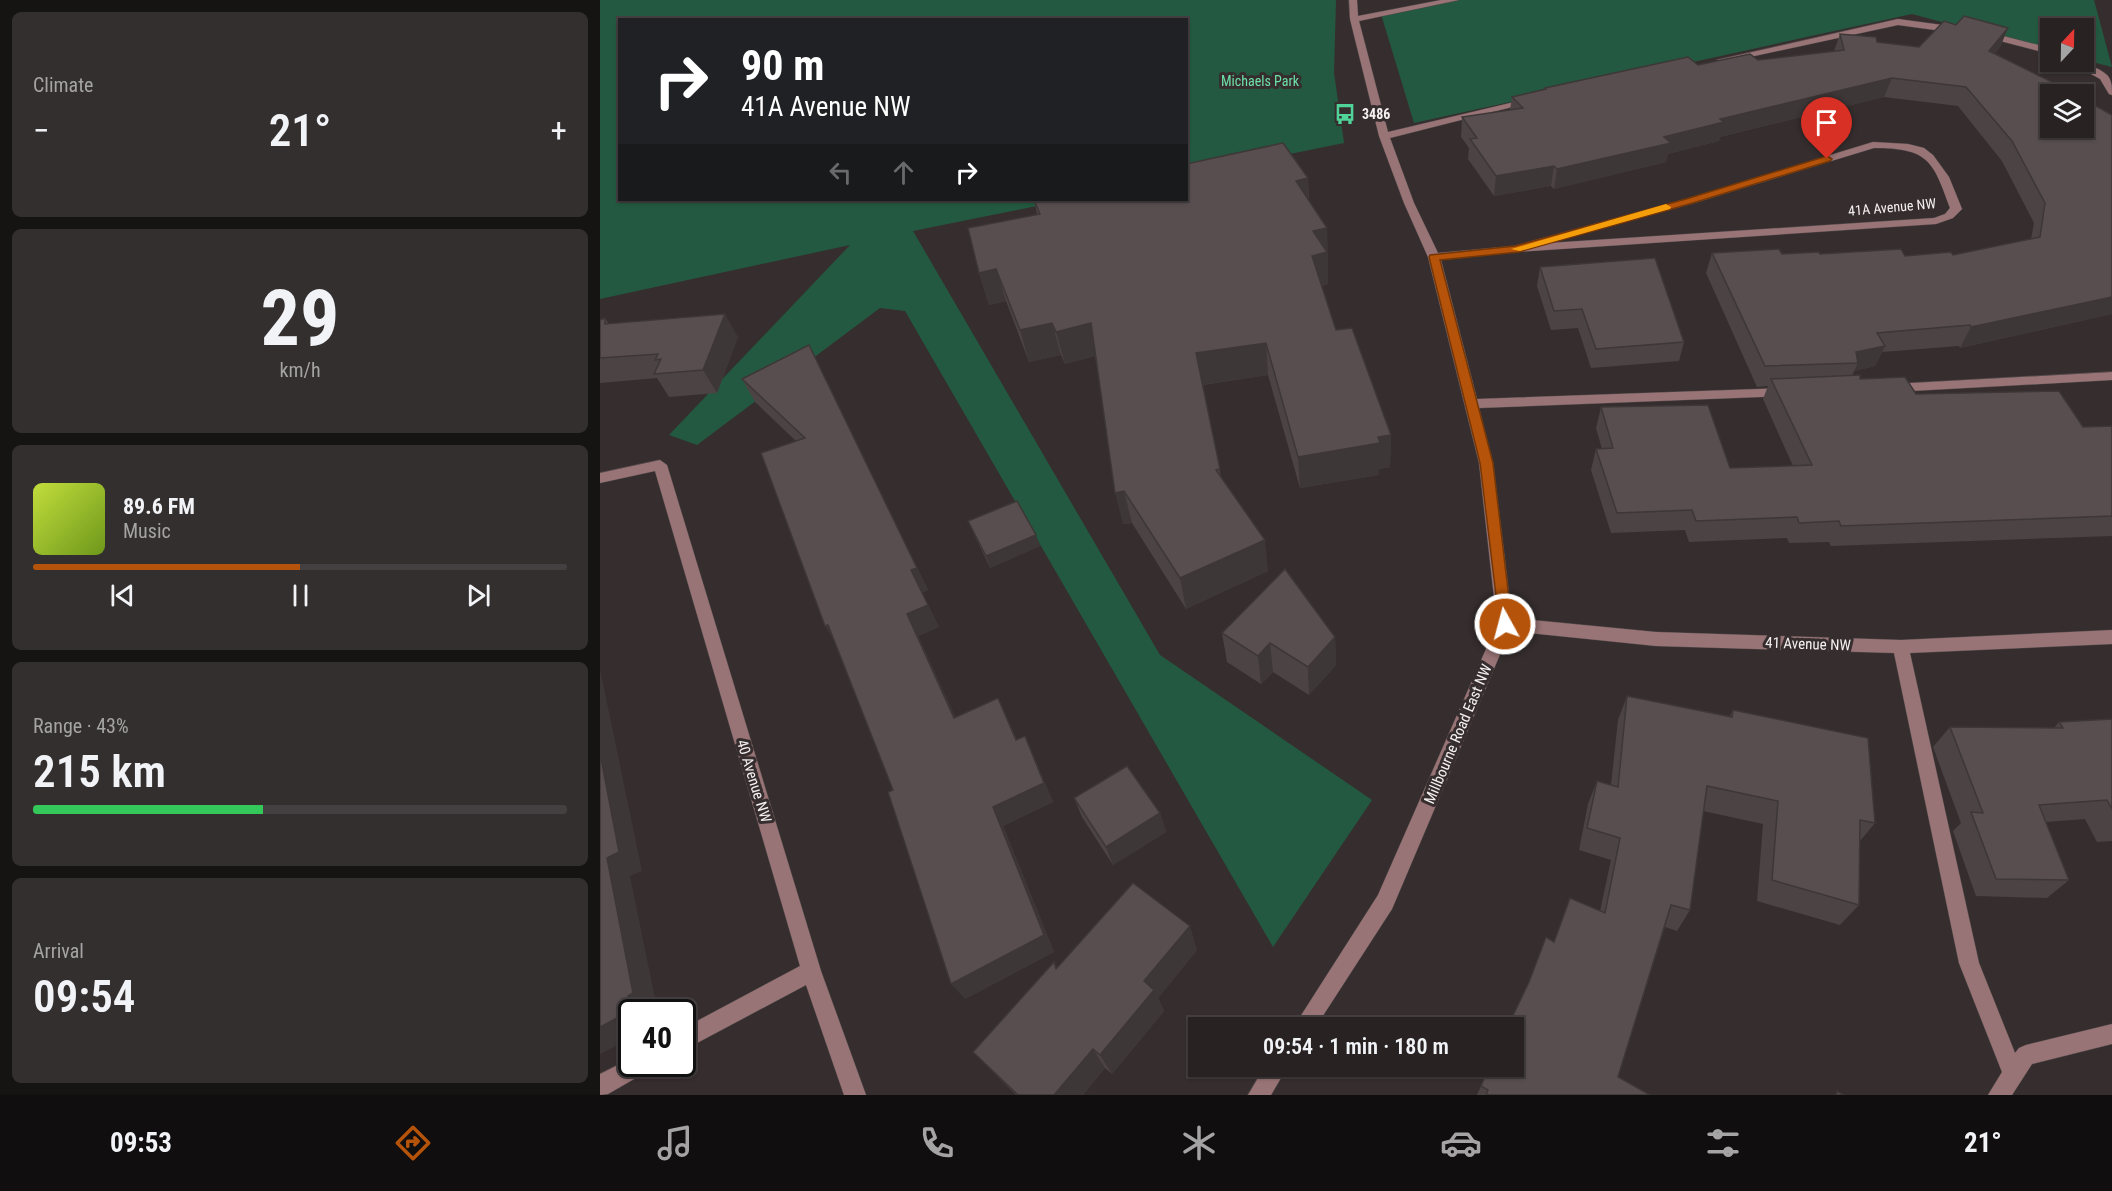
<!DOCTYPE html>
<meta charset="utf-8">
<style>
body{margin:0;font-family:"Roboto Condensed",sans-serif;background:#342f2f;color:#f1f3f6;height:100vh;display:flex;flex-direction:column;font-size:22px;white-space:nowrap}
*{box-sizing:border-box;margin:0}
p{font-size:20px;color:#a5a4a5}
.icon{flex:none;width:33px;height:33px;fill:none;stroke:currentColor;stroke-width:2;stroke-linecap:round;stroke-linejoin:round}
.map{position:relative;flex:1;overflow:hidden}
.drawer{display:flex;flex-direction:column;gap:12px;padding:12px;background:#161313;width:600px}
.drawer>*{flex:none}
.hud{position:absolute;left:18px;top:18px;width:570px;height:183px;border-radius:0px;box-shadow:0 2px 4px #0004,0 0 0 2px #443f40;background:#202124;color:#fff;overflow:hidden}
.needle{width:39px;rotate:22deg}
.tools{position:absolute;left:1440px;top:18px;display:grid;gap:12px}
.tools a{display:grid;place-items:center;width:54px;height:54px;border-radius:0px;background:#282222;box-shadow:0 2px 4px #0004,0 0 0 2px #443f40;font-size:30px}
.speed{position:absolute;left:18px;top:999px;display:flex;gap:12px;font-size:30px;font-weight:700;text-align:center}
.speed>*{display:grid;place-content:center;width:78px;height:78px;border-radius:50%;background:#282222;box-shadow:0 2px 4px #0004,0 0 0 2px #443f40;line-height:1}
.speed .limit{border:3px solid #111;border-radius:9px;background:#fff;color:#111}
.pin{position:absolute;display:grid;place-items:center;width:51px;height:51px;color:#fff;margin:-62px -26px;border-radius:50% 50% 50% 0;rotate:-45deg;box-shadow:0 0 6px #0007}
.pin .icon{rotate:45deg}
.me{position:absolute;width:66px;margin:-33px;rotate:353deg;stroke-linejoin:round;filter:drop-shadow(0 0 4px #0008)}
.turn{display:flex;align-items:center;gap:21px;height:126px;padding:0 24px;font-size:27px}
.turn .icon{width:78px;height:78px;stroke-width:2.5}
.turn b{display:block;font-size:42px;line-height:51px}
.lanes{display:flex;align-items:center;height:57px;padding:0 24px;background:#0003;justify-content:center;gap:30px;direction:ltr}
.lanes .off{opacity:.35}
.big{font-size:45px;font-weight:600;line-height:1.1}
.drawer .card{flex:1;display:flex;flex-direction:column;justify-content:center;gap:9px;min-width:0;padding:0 21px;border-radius:9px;background:#342f2f}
.drawer .dial{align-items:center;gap:0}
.dial b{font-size:78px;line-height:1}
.song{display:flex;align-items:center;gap:18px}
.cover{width:72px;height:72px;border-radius:9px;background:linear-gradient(135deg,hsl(70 70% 55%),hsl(80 70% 35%))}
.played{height:6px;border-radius:3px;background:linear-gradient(90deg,#b45309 50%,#443f40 50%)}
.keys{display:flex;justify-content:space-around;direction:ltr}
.heat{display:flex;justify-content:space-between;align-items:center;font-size:33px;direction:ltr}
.charge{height:9px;border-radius:4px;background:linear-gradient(90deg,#34c759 43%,#443f40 0)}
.trip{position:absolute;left:588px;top:1017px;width:336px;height:60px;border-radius:0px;background:#282222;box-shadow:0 2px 4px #0004,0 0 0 2px #443f40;font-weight:600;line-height:60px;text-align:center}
.tabs{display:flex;height:96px;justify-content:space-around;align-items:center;background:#100e0e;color:#a5a4a5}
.tabs .icon{width:42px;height:42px}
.tabs .selected{color:#b45309}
.tabs b{font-size:27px;color:#f1f3f6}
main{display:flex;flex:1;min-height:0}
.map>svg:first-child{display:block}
</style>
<main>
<section class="drawer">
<div class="card"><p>Climate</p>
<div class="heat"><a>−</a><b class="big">21°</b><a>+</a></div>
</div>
<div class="card dial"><b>29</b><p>km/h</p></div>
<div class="card">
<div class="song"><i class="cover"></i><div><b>89.6 FM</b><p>Music</p></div></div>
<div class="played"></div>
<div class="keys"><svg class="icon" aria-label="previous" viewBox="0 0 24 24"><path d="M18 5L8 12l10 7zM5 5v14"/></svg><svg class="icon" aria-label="pause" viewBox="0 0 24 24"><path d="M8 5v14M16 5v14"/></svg><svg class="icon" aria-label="next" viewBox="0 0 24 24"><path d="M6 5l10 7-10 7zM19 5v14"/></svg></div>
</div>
<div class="card"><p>Range · 43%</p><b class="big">215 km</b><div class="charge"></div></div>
<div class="card"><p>Arrival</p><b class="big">09:54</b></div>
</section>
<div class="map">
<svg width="1512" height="1095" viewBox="0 0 1512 1095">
<rect width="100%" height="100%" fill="#362e2e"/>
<!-- green -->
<g fill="#235940">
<path d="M0 0H736L734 73 744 143 587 175 586 20H20V200H466L313 231 560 655 772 800 673 947 305 311 280 308 97 445 69 435 250 245 0 299Z"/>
<path d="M855 0H1494L1512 67 1484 60V28H1450V51L1312 14 814 123 781 14Z"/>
</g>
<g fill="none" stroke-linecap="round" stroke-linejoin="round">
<defs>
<g id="minor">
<path d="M749 0H757L758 16 841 0H859L759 21 788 132 931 98 936 101 790 138 814 203 838 253 914 246 1086 199 1273 142 1308 144 1324 148 1333 155 1349 177 1362 209 1353 218 1336 224 915 252 841 260 877 399 1185 388 1192 392 1185 396 879 408 893 463 912 618 1056 632 1301 640 1512 630V644L1310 653 1379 963 1415 1053 1419 1048 1426 1045 1512 1024V1044L1432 1064 1412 1095H1388L1402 1072 1359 963 1294 653 1056 646 910 631 792 909 715 1028H693L778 895 897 624 879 463 828 257 804 203 779 136 750 19ZM1274 148C1328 148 1333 160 1350 208L1345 214 1334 218 949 243 1094 203Z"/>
<path d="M1298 19 1357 27 1361 30 1357 33 1298 25 1122 63 1117 60Z"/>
<path d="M1384 31 1450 48V54L1381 36V32Z"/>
<path d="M1469 62C1480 62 1499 67 1507 75 1512 80 1512 88 1512 95L1509 94 1500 79Z"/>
<path d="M1512 372V380L1293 392 1286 388 1293 384Z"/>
<path d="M60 460 67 465 221 971 266 1095H244L206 985 82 1051V1029L200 966 55 471 0 483V473Z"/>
<path d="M32 1058V1064H51L48 1071 8 1094 0 1095V1074Z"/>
<path d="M665 1066H688L671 1095H648Z"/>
</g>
</defs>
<!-- minor casing -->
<use href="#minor" stroke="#514949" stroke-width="1"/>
<!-- minor -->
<use href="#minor" fill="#997476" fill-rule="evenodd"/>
</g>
<!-- wall -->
<g fill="#4c4344">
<path d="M1356 25 1408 28 1400 47 1395 53 1512 115V314L1360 348 1359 346 1282 352 1275 366 1254 371 1252 376 1260 379 1316 394 1483 427 1512 426V536L1231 546 1229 542 1189 543 1187 538 1089 542 1085 530 1011 533 991 470 996 449H1002L996 428 1001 407 1130 468 1193 466 1163 399 1168 386 1157 387 1106 273 1112 253 1305 256 1353 255 1431 239 1434 223 1402 161 1358 106 1284 97 1120 137 1119 141 1068 154 1066 162 954 189 951 186 894 196 868 159 869 148 861 137 862 117 910 110 912 97 944 90 945 88 1098 65 1158 60 1234 51 1240 34 1277 42 1319 47Z"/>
<path d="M708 178 709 200 727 228 728 284 722 286 736 330 791 435 790 467 779 469V475L700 488 668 375 603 385 621 477 668 571 586 609 532 523 523 524 495 356 465 364 461 355 429 362 406 301 389 305 379 273 437 214 434 200Z"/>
<path d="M940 267 1084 342 1079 361 991 368 978 328 951 330 937 286Z"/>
<path d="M5 318 9 324 138 337 117 393 69 397 57 378 0 383V320Z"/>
<path d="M209 345 328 590 322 593 339 627 318 636 355 717 398 698 417 740 425 736 453 802 403 826 454 952 365 999 293 790 196 441 155 402 142 379Z"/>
<path d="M368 521 440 546 390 568Z"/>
<path d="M622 633 735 637 736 665 709 695 673 672 661 684 627 662Z"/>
<path d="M1027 696 1130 716 1133 710 1275 823 1260 841 1259 905 1240 925 1157 901 1163 824 1103 811 1090 910 1077 931 1065 927 1018 1077 1050 1095H877L881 1086 1000 911 1011 860 979 850 988 804 997 781 1011 785 1018 720Z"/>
<path d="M1512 719V841L1497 842 1485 819 1446 822 1469 880 1447 898 1376 896 1353 831 1361 823 1333 747 1350 727 1454 728 1459 722Z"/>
<path d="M474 798 560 813 566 832 513 865 482 817Z"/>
<path d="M597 950 558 998 564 1011 512 1074 505 1068 483 1095H416L373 1052 454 962 457 968Z"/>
</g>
<!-- shaded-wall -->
<g fill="#3e3737">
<path d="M1408 28 1400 47 1380 70 1389 51Z"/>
<path d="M1292 78 1284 97 1120 137 1119 141 1068 154 1066 162 954 189 957 169 1064 137 1120 119Z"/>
<path d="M954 166 951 186 894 196 896 176Z"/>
<path d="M708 178 709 209 696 181Z"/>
<path d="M727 228 728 284 713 288 712 256 713 231Z"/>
<path d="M396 269 406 301 389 305 379 273Z"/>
<path d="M1512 297V314L1360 348 1371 327Z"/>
<path d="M125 314 138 337 117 393 103 370Z"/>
<path d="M452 323 461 355 429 362 420 330Z"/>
<path d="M491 323 498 355 465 364 456 332Z"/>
<path d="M666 343 668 375 601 385 596 353Z"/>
<path d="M209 345 328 590 322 593 339 627 318 636 365 738 354 718 307 614Z"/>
<path d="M1285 346 1275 366 1254 371 1258 363 1256 352Z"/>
<path d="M791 435 790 467 779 469V475L700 488 698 457Z"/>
<path d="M524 491 532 523 523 524 515 493Z"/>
<path d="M436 535 440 546 390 568 386 556Z"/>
<path d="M665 540 668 571 586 609 580 578Z"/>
<path d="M228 625 239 648 225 626Z"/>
<path d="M735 637 736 665 709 695 708 667Z"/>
<path d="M670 643 673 672 661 684 658 656Z"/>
<path d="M0 669 42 871 30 876 57 1008 52 1011V1012H32V1038L0 1054V1027L7 858 0 753Z"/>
<path d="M425 736 453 802 403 826 454 952 365 999 351 984 393 807Z"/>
<path d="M560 813 566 832 513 865 506 847Z"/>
<path d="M590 926 597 950 558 998 564 1011 512 1074 500 1055 544 981Z"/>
<path d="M493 1049 505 1068 483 1095H454Z"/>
</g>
<!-- building -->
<g fill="#584e4f" stroke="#3e3737" stroke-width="1.5">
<path d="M1364 16 1408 28 1389 51 1476 94H1450V128H1484V99L1512 115V297L1371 327 1370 325 1277 333 1285 346 1256 352 1258 363 1165 366 1112 253 1179 249 1182 254 1219 252 1220 254 1301 249 1305 256 1351 252 1353 255 1440 237 1445 203 1412 141 1366 87 1292 78 1120 119 1124 122 1064 137 1071 143 957 169 954 166 896 176 870 139 877 138 862 117 923 108 912 97 946 89 945 88 1088 57 1098 65 1150 54 1158 60 1244 50 1240 34 1276 37 1277 42 1319 47 1344 21 1356 25Z"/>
<path d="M683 143 708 178 696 181 727 228 713 231 727 252 712 256 736 330 752 328 791 435 778 437 780 443 698 457 666 343 596 353 620 469 616 470 665 540 580 578 524 491 515 493 491 323 456 332 452 323 420 330 396 269 379 273 368 228 440 214 434 200H586V164Z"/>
<path d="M1055 258 1084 342 996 349 982 309 954 311 940 267Z"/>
<path d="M125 314 103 370 54 374 61 359 55 360 58 354 0 358V320L5 318V324Z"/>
<path d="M209 345 317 568 311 570 328 605 307 614 354 718 398 698 416 740 425 736 444 783 393 807 444 935 351 984 288 792 293 790 228 625 225 626 161 453 205 438 142 379Z"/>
<path d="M1260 375V379L1305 377 1316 394 1459 391 1483 427 1512 426V516L1241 526 1239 521 1199 523 1197 517 1096 521 1092 510 1017 513 996 449 1013 448 1001 407 1108 405 1130 468 1212 465 1171 379Z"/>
<path d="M417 501 436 535 386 556 368 521Z"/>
<path d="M685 569 735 637 708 667 670 643 658 656 622 633Z"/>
<path d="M1027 696 1132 717 1133 710 1268 738 1275 823 1260 820 1259 905 1172 880 1178 801 1107 786 1090 910 1071 905 1018 1077 1050 1095H886L888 1090 881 1086 889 1066H914V1028H907L929 982 946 937 954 942 970 898 1005 913 1020 838 987 828 997 781 1018 787Z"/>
<path d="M1512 719V809L1507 800 1439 805 1469 880 1396 879 1371 812 1383 813 1350 727 1463 728 1459 722Z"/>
<path d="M0 753 19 852 7 858 33 993 28 996 30 1011 0 1027Z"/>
<path d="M527 766 560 813 506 847 474 798Z"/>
<path d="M533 883 590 926 544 981 554 990 500 1055 493 1049 454 1095H418L373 1052 454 962 456 969Z"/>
<path d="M1237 1091 1244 1095H1236Z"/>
</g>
<!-- route -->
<path fill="#b45309" stroke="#753606" stroke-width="1.5" d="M1227 156 1232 159 1230 161 1093 203 919 252 840 260 893 463 912 624 910 628H900L880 463 829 257 830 255 915 246 1086 199Z"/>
<!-- slow -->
<path fill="#f59e0b" d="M1066 204 1071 207 1070 209 920 251 911 249Z"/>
<!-- icons -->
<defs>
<symbol id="bus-bare" viewBox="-9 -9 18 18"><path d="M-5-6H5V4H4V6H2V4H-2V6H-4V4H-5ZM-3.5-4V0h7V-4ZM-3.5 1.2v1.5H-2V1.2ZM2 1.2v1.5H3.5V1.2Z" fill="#50d398" stroke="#362e2e" stroke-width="2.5" paint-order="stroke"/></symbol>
</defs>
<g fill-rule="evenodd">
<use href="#bus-bare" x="730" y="99" width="30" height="30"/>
</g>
<g text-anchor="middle" stroke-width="6" stroke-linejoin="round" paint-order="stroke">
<!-- far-park labels -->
<g font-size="14" fill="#6de2aa" stroke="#362e2e">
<text x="660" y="86">Michaels Park</text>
</g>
<!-- far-poi labels -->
<g font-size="14" font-weight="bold" fill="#f6f1f1" stroke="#362e2e" text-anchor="start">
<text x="762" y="119">3486</text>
</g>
<!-- far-street labels -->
<g font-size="14" fill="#f6f1f1" stroke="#362e2e">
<text transform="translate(1292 207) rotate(-5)" y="5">41A Avenue NW</text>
</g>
<!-- street labels -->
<g font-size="15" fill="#f6f1f1" stroke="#362e2e">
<text transform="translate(1208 644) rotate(2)" y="5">41 Avenue NW</text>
<text transform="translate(858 734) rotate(-67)" y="5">Millbourne Road East NW</text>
<text transform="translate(154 781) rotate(73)" y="5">40 Avenue NW</text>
</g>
</g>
</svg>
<div class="tools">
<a><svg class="needle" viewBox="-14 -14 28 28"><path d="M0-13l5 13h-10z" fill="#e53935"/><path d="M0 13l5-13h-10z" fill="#a5a4a5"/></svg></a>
<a><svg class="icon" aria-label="layers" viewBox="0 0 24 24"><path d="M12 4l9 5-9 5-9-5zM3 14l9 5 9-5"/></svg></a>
</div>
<div class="speed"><div class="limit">40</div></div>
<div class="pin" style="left:1227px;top:159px;background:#d93025"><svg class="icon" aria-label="arrive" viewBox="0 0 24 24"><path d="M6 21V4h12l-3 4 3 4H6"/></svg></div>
<svg class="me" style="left:905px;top:624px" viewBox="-20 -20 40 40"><circle r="17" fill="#b45309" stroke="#fff" stroke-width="3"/><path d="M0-11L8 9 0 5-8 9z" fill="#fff"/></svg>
<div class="trip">09:54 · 1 min · 180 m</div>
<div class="hud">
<div class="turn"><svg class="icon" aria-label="right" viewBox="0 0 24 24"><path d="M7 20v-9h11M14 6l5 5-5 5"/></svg><div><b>90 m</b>41A Avenue NW</div></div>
<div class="lanes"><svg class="icon off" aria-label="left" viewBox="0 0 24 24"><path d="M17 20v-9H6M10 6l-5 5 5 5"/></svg><svg class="icon off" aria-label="ahead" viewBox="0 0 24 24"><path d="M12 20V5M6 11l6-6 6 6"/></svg><svg class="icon" aria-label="right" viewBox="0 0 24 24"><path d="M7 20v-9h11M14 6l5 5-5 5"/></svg></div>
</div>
</div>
</main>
<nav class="tabs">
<b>09:53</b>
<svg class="icon selected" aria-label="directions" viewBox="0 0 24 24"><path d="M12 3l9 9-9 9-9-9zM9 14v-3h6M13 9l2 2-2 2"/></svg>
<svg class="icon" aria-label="music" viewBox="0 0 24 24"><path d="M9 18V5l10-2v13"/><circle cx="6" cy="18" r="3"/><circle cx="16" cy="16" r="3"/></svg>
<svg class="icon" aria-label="phone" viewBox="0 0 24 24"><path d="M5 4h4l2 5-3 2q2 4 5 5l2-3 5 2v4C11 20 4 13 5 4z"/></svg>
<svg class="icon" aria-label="climate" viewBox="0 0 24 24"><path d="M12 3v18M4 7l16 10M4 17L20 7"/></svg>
<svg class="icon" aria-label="car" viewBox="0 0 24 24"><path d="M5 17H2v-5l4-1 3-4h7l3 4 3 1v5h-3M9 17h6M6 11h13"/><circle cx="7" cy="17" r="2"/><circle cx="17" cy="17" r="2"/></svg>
<svg class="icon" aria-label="filters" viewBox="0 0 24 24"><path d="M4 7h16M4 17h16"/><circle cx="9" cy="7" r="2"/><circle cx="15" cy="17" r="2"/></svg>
<b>21°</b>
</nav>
